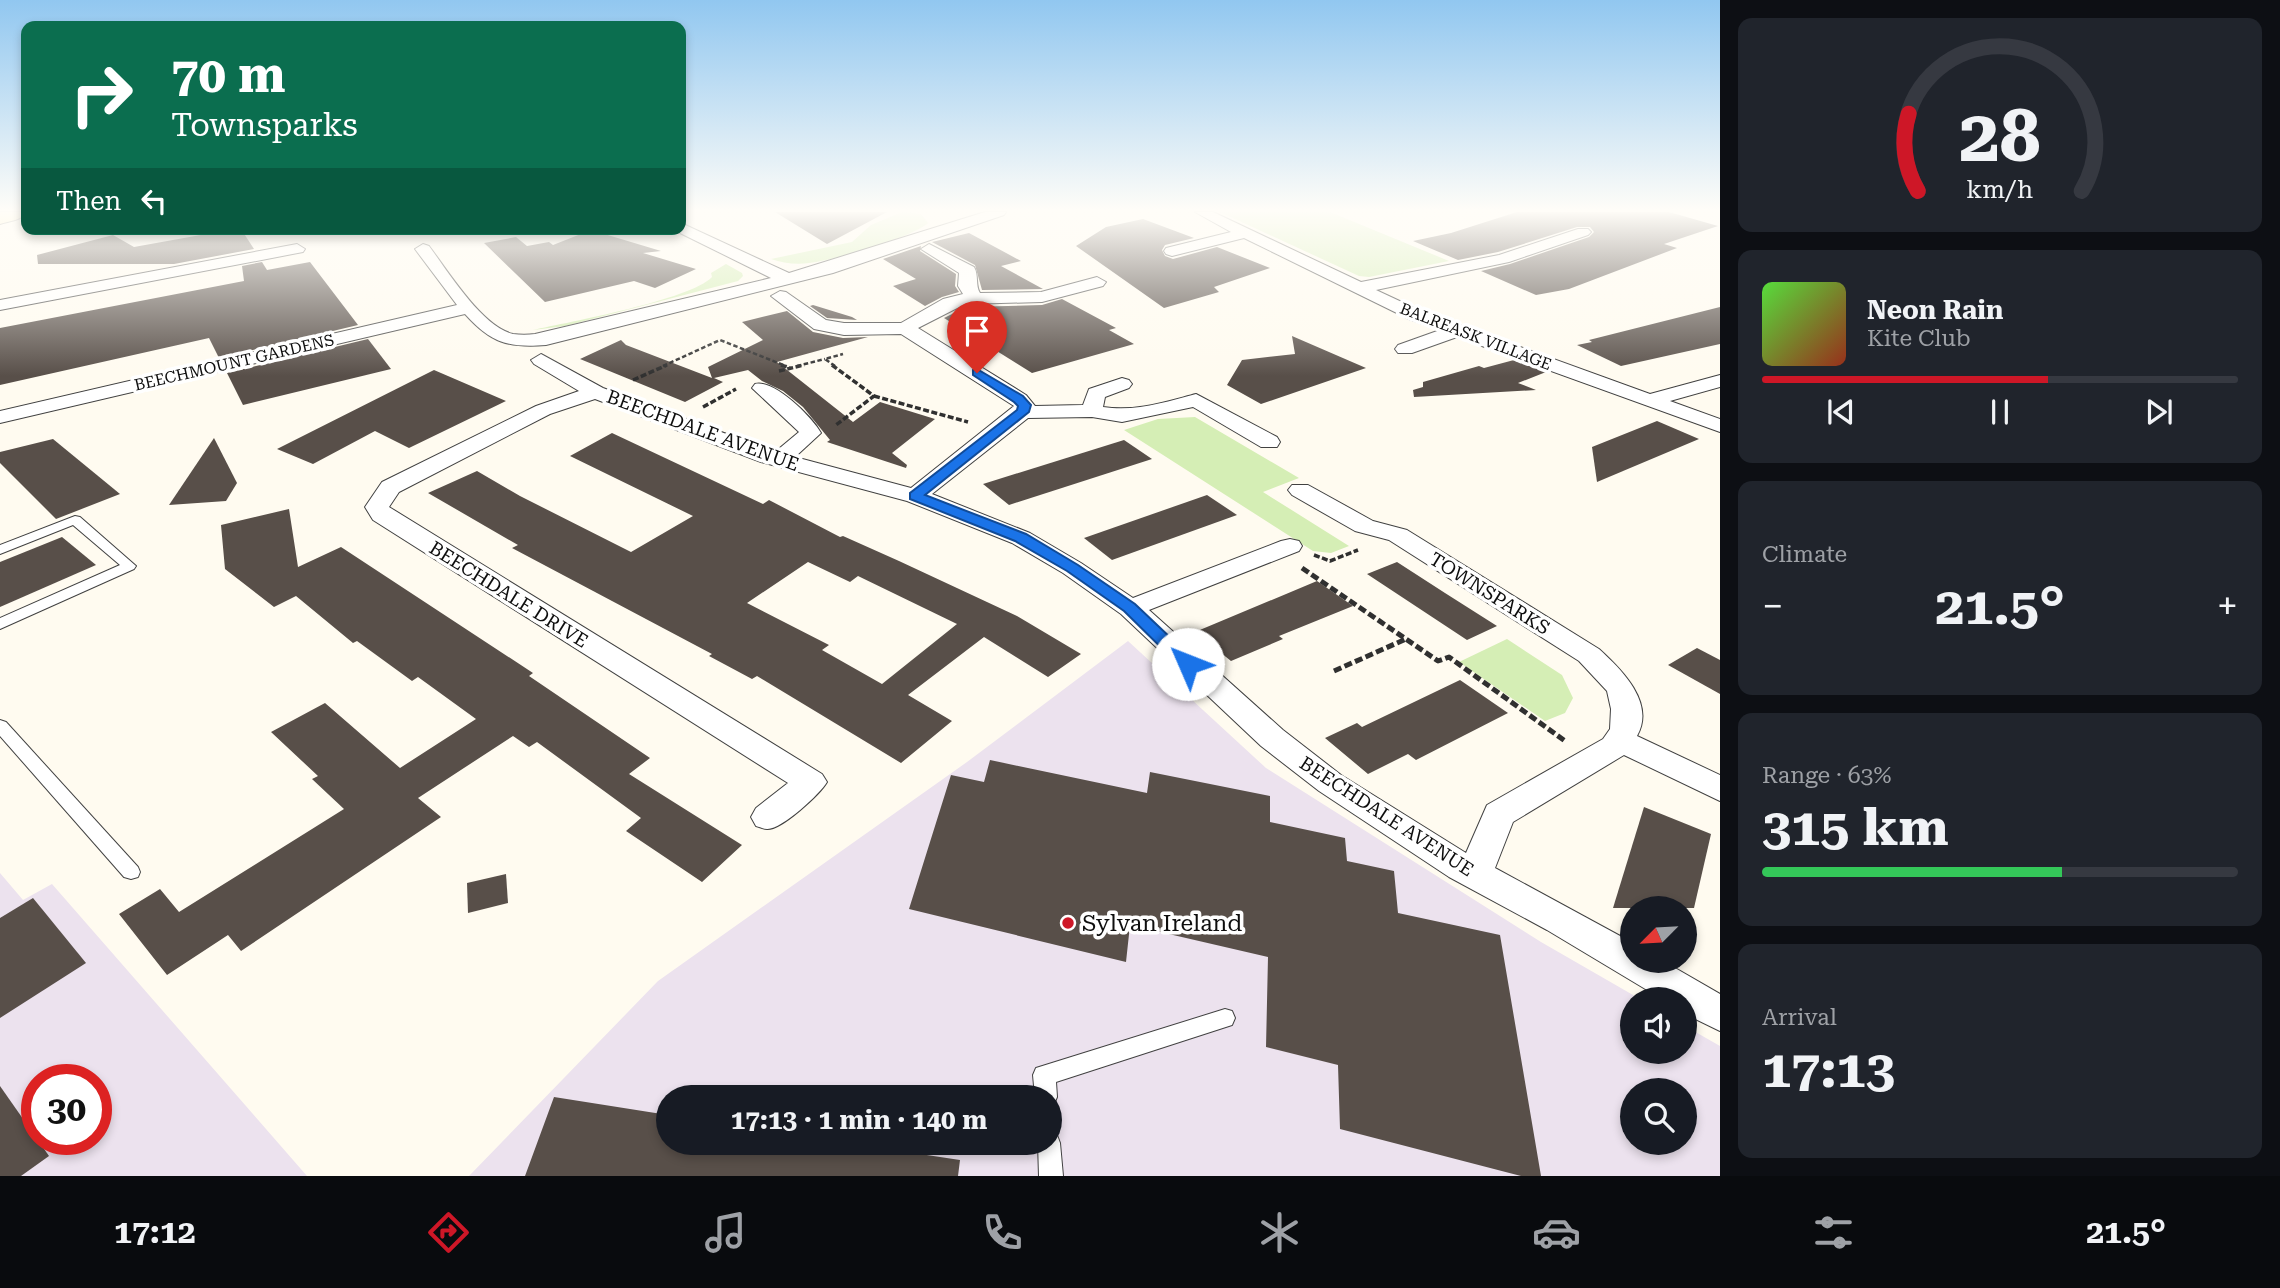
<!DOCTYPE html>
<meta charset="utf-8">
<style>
body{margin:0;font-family:"Roboto Serif",serif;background:#20242c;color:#f1f3f6;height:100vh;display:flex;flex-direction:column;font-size:26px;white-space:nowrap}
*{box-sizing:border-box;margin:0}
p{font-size:23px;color:#9ea1a6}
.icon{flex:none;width:38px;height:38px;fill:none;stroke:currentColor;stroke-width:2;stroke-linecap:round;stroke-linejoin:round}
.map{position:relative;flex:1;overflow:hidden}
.details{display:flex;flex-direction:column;gap:18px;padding:18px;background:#0d0f14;width:560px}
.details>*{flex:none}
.guide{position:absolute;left:21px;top:21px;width:665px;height:214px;border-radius:14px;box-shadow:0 4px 10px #0003;background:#0b6e4f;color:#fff;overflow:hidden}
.needle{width:46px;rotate:246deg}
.tools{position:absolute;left:1620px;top:896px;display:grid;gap:14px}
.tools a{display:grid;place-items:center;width:77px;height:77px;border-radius:50%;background:#171b24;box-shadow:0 4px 10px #0003;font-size:35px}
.speed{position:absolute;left:21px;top:1064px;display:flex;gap:14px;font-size:35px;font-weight:700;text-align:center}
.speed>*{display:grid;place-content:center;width:91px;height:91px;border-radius:50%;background:#171b24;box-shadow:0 4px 10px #0003;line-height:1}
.speed .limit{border:10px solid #d22;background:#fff;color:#111}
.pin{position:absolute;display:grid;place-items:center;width:60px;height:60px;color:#fff;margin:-72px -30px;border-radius:50% 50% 50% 0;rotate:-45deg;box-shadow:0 0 7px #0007}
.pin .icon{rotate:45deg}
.me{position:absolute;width:77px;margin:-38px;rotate:314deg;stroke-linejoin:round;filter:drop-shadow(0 0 5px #0008)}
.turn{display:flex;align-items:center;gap:24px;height:147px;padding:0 35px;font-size:32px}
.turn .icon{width:91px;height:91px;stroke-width:2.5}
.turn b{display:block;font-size:49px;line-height:60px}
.then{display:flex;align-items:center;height:66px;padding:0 35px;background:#0003;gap:14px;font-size:26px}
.big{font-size:52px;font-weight:700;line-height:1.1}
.details .tile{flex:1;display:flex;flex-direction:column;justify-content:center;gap:10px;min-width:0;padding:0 24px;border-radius:14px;background:#20242c}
.details .dial{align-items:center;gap:0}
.dial svg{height:182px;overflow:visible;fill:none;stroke:#363941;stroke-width:7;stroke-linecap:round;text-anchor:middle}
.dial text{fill:#f1f3f6;stroke:none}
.song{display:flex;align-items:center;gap:21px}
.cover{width:84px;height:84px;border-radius:10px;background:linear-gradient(135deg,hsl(110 70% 55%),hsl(10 70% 35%))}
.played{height:7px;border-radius:4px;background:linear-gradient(90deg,#ce1727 60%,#363941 60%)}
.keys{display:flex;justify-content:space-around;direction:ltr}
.heat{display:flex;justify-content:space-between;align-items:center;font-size:38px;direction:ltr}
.charge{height:10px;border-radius:5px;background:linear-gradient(90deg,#34c759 63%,#363941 0)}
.trip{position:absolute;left:656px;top:1085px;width:406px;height:70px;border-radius:35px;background:#171b24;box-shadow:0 4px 10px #0003;font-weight:700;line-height:70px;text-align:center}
.menu{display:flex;height:112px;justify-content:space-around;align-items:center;background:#090b0e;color:#9ea1a6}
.menu .icon{width:49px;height:49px}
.menu .current{color:#ce1727}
.menu b{font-size:32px;color:#f1f3f6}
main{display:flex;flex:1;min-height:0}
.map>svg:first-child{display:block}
</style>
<main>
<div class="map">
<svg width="1720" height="1176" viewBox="0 0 1720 1176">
<rect width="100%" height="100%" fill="#fffbf0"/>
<!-- industrial -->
<g fill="#ece2ee" fill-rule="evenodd">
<path d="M1128 641 1266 768 1541 942 1640 999H1633V1052H1685V1026L1720 1046V1176H469L658 981 967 762ZM1633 1090H1685V1143H1633ZM668 1097H1050V1143H668Z"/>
<path d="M0 873 23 900 52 884 307 1176H0ZM37 1080H96V1139H37Z"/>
</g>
<!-- green -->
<g fill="#d5eeb5">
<path d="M902 212 921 214 928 223C913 237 832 261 809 263 796 265 783 263 771 259L852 242 871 225Z"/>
<path d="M1220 212H1330L1449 261 1369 277 1359 276Z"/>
<path d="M726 264 742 273 743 276 738 281 565 326 533 330C569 322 690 300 712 277L711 273Z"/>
<path d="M1195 417 1299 478 1263 492 1349 546 1331 553 1313 551 1124 430 1158 419Z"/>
<path d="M1507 639 1562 675 1573 698 1565 713 1545 721 1459 662Z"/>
</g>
<!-- building -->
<g fill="#584f49" fill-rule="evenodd">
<path d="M775 212H887L827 244Z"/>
<path d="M1517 212H1669L1718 226 1664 244 1677 248 1569 289 1536 295 1481 271 1510 264 1589 237 1594 232 1590 227H1577L1498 252 1458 260 1413 241 1451 233Z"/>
<path d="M1143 219 1194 238 1165 245 1162 250 1165 256 1173 259 1217 247 1270 268 1214 287 1219 292 1164 308 1076 246 1106 227Z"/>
<path d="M234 229H241L254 249 174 264H38L37 255 113 235 134 247Z"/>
<path d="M591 230 661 251 643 253 696 269 655 288 634 281 545 302 484 243 516 237 527 246 549 242 553 245Z"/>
<path d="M969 233 1021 261 1001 266 1043 289 982 290 975 265 932 242Z"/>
<path d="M921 246 920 251 956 274 955 286 959 292 942 297 925 306 893 286 916 279 883 259Z"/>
<path d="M262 262 267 270 310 262 358 325 219 358 209 338 0 385V328L244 281 242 266Z"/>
<path d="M1062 299 1116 328 1109 330 1134 344 1032 373 944 318 966 307 1042 305Z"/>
<path d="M813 305 852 317 857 320 827 318 810 306Z"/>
<path d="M1720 307V344L1621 366 1577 345 1592 342 1589 340Z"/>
<path d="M787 311 813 332 843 338 868 337 777 362 853 422 880 402 935 419 892 453 907 465 906 468 827 442 830 440 803 407 783 391 762 381 748 370 714 378 723 382 685 402 580 359 621 340 626 345 712 378 708 367 763 340 742 322Z"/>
<path d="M1292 336 1366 368 1261 404 1227 385 1242 360 1295 354Z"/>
<path d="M368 339 391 369 243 405 227 373Z"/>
<path d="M1514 360 1546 372 1518 383 1536 390 1414 397 1413 390 1423 387V382L1479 366 1484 368Z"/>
<path d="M434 370 506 401 409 448 375 431 313 464 277 449Z"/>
<path d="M1657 421 1699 439 1597 482 1592 447Z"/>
<path d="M612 433 763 504 769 500 840 537 843 536 899 561 1017 616 1081 654 1048 677 984 637 908 695 952 721 901 763 757 676 752 679 709 656 712 654 512 548 518 545 428 493 477 471 520 496 631 552 693 516 570 456ZM808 562 850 582 858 576 957 624 882 684 822 650 829 645 747 603Z"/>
<path d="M214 438 237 483 226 501 169 505Z"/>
<path d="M53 439 120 494 56 519 0 463V452Z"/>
<path d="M1124 440 1152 459 1009 505 983 484Z"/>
<path d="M1207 495 1237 515 1112 560 1084 538Z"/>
<path d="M289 509 298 567 341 547 533 673 529 676 650 758 629 774 742 845 702 882 626 831 641 818 537 742 529 747 513 736 418 798 441 817 241 951 228 935 167 975 119 914 160 889 179 912 344 809 312 779 318 776 271 732 325 703 400 768 476 719 418 677 412 681 357 641 353 643 296 596 274 607 225 569 221 525Z"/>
<path d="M62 537 96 565 0 607V562Z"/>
<path d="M1397 562 1445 593 1497 626 1467 640 1367 574Z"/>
<path d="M1317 581 1353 606 1279 636 1283 639 1231 661 1195 632Z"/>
<path d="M1697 648 1720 660V694L1668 665Z"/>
<path d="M1460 680 1508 713 1416 760 1408 754 1368 774 1325 738 1357 723 1362 727Z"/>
<path d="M990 760 1147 793 1150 772 1270 796V822L1345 838 1347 861 1394 871 1398 913 1500 935 1541 1176H1521L1340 1129 1338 1065 1266 1047 1268 957 1130 925 1126 962 909 909 951 775 984 782Z"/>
<path d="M1644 807 1711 834 1694 908H1613Z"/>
<path d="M506 874 508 903 468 913 467 883Z"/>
<path d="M33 898 86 963 0 1018V918Z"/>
<path d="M0 1086 49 1156 21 1176H0Z"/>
<path d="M554 1097 668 1115V1143H847L960 1160 958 1176H525Z"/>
</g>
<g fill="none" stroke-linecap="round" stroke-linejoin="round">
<defs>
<g id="lane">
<path d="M75 516 80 517 136 566 134 569 0 629V618L120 565 73 525 0 554V545Z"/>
<path d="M0 720 6 722 138 867 140 872 138 877 131 879 124 877 0 736Z"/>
<path d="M1225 1009 1232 1011 1235 1018 1232 1025 1056 1082 1057 1097 1054 1104 1050 1106V1097H1035L1033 1075 1036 1068Z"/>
<path d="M1050 1132 1057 1135 1060 1143 1063 1176H1039L1038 1143H1050Z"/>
</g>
<g id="street">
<path d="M985 212H1006L1004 215 833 273 546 345C508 348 491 343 465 314L0 423V411L457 305 415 249 423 244 429 246C447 270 482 327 513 334 520 335 528 335 535 334L771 278 676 231 674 229H681V223L789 273Z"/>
<path d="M1195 212H1213L1361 282 1499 255 1578 229H1588L1591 232 1588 235 1509 262 1376 290 1421 311 1650 394 1720 375V387L1670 401 1720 419V432L1457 337 1412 353H1398L1395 349 1398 345 1440 330 1409 319 1244 238 1172 256 1166 254 1164 251 1166 248 1231 232Z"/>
<path d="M297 244 305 249 303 252 0 310V300Z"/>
<path d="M929 244 974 267C979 275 975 285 980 293L1041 292 1097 277 1106 282 1103 286 1042 302 965 304 918 328 1026 395 1035 406 1083 405 1089 389 1122 378 1129 380 1132 384 1129 388 1105 397 1103 407C1136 412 1165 402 1196 394L1277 437 1280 442 1277 447H1261L1193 407 1122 422 1092 417 1028 418 932 494 1030 533 1081 563 1133 598 1281 541 1290 539 1299 541 1302 546 1299 551 1149 610 1283 730 1341 775 1466 853 1487 805 1603 739 1610 729 1611 709 1607 691 1579 661 1389 540 1355 531 1292 495 1288 490 1292 485H1308L1373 521 1407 530 1599 649C1621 669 1656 703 1637 736L1720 775V801L1624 755 1513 822 1495 868 1633 943V961H1663L1720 994V1031L1685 1014V999H1662L1547 930 1449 877 1319 791 1261 746 1121 614 1063 573 1012 543 907 501 761 462 595 399 550 414 399 492 389 507 822 774 827 782C820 794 781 830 767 829 763 829 760 827 756 826L751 817 756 808 788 783 373 520 365 507 382 482 536 406 579 391 534 364 531 360 541 354 603 388 775 452 799 432 752 388 755 384C774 379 812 417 821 433L795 457 911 488 1014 406 901 334 844 335 814 329 771 296 780 291 786 292 826 320 844 323H901L943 299 963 294 958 286 959 273 921 249Z"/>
</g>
<path id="secondary" d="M0 212H26C23 220 9 221 0 224Z"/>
</defs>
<!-- lane casing -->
<use href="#lane" stroke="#414141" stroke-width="2"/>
<!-- street casing -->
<use href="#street" stroke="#414141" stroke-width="2"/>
<!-- secondary casing -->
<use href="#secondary" stroke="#303030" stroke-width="2"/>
<!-- path-far2 -->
<g stroke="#303030" stroke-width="2.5" stroke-dasharray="4.5 2.5" stroke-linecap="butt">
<path d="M663 366 720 340 786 366"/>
<path d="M797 366 825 359"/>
<path d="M835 366 825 359 843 354"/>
</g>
<!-- path-far1 -->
<g stroke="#303030" stroke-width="3.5" stroke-dasharray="6 2.5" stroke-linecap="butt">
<path d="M781 365 790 368"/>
<path d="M832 365 874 396 836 425"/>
<path d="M779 371 804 365"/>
<path d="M633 380 667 365"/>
<path d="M874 396 968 422"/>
<path d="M703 407 736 389"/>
<path d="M1314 555 1330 561 1358 550"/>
</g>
<!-- path -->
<g stroke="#303030" stroke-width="5" stroke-dasharray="8 3.5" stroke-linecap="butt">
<path d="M1302 568 1438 661 1449 657 1565 741"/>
<path d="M1334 671 1406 639"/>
</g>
<!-- lane -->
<use href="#lane" fill="#fff" fill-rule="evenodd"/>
<!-- street -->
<use href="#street" fill="#fff" fill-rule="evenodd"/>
<!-- secondary -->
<use href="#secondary" fill="#fff2ab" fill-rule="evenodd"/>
</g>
<!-- sky -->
<linearGradient id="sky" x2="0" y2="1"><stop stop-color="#91c7f0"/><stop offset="0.56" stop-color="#fffdf8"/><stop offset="1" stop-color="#fffdf8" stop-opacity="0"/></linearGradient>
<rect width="1720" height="376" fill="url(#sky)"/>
<!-- route -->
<path fill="#1a73e8" stroke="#114b97" stroke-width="2" d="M977 369 1023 396 1031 405 1029 412 925 495 1026 534 1078 565 1135 604 1194 660 1197 664 1194 668H1182L1124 611 1067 571 1015 541 910 499V493L1017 410 1018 406 1014 402 973 375V370Z"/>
<!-- markers -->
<circle fill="#ce1727" stroke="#fff" stroke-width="2.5" cx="1068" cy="923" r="7"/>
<g text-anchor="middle" stroke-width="7" stroke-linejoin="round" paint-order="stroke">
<!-- far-street labels -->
<g font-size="16" fill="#0e0e0e" stroke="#fff">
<text transform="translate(1476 336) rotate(21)" y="6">BALREASK VILLAGE</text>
<text transform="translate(234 362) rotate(-13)" y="6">BEECHMOUNT GARDENS</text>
</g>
<!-- street labels -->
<g font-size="19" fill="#0e0e0e" stroke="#fff">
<text transform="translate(703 430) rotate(20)" y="7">BEECHDALE AVENUE</text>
<text transform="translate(1490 593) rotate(32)" y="7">TOWNSPARKS</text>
<text transform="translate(509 594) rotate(32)" y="7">BEECHDALE DRIVE</text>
<text transform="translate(1387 816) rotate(33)" y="7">BEECHDALE AVENUE</text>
</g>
<!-- near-poi labels -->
<g font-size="23" fill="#0e0e0e" stroke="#fff" text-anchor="start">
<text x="1082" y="931">Sylvan Ireland</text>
</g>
</g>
</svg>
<div class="tools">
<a><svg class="needle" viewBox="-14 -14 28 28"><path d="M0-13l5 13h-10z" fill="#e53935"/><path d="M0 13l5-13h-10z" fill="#9ea1a6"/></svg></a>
<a><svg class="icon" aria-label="sound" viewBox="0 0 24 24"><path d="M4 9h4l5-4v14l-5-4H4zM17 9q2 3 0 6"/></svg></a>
<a><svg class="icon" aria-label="search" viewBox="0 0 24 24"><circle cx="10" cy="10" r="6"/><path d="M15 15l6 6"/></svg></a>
</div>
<div class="speed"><div class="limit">30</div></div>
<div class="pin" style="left:977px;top:373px;background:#d93025"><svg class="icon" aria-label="arrive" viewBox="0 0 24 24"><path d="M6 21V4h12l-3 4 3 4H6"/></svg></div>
<svg class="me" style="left:1188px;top:664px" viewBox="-20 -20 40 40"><circle r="19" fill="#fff"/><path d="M0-13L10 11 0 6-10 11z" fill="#1a73e8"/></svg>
<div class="trip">17:13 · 1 min · 140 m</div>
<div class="guide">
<div class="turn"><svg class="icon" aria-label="right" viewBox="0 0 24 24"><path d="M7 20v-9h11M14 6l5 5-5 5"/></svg><div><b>70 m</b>Townsparks</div></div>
<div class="then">Then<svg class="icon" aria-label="left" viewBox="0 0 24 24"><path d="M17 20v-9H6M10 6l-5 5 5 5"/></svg></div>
</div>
</div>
<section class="details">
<div class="tile dial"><svg viewBox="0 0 100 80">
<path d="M14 69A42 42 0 1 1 86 69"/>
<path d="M14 69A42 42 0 0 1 10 35" stroke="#ce1727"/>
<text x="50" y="56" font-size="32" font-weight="700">28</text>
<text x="50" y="72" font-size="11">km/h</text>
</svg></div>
<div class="tile">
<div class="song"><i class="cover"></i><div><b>Neon Rain</b><p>Kite Club</p></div></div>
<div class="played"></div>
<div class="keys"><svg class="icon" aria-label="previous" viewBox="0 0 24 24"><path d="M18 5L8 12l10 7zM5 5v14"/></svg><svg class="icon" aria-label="pause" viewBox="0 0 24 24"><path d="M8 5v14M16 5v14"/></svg><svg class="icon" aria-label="next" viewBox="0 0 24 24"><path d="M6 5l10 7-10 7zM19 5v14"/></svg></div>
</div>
<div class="tile"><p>Climate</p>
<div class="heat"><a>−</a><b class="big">21.5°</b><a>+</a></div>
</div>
<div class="tile"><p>Range · 63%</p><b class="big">315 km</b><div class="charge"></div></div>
<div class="tile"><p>Arrival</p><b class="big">17:13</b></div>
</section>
</main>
<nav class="menu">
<b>17:12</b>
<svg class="icon current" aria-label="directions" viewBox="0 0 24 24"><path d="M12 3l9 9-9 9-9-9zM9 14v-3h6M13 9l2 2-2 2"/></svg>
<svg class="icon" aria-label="music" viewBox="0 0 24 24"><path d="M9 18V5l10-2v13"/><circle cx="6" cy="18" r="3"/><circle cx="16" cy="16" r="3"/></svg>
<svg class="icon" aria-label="phone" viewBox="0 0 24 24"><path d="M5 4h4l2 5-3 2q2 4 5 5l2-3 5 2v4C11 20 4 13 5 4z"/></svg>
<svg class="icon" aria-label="climate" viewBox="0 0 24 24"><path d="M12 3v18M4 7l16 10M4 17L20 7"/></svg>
<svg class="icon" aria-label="car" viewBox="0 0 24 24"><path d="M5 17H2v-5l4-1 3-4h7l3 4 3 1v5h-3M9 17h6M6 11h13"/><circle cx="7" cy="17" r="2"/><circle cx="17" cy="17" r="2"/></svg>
<svg class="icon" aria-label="filters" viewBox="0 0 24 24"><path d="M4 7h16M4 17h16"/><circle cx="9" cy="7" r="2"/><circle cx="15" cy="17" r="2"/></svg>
<b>21.5°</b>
</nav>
